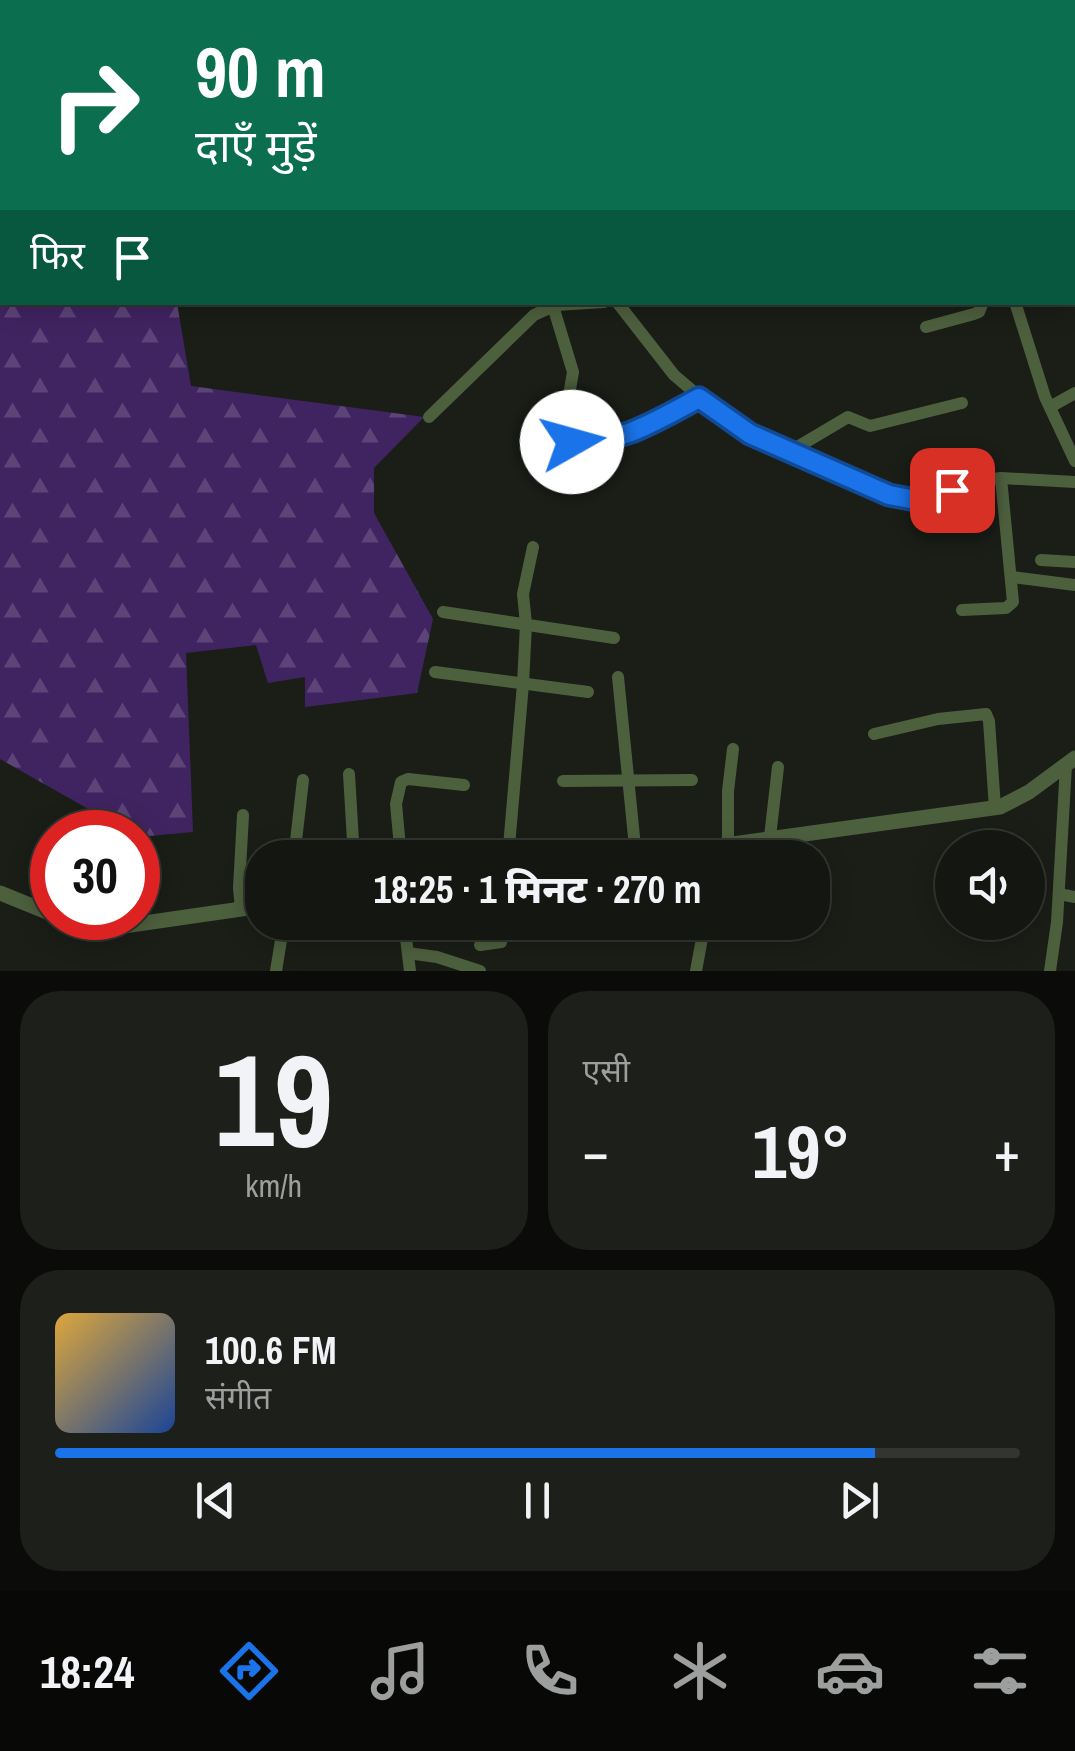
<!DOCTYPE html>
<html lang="hi">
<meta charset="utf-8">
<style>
body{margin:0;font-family:"Archivo Narrow","Noto Sans Devanagari",sans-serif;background:#1d1f1a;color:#f1f3f6;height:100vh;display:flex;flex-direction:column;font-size:38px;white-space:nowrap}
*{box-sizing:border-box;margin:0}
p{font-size:32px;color:#9d9f9f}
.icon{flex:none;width:55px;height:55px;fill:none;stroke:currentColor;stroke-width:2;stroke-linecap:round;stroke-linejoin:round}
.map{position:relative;height:971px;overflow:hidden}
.details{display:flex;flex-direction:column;gap:20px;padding:20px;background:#0b0c09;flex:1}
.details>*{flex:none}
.hud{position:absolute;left:0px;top:0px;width:1075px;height:305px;box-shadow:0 5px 25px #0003,0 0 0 2px #333531;background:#0b6e4f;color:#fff;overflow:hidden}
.tools{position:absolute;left:935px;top:830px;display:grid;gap:20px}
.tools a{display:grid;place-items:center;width:110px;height:110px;border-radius:50%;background:#141611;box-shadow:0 5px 25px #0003,0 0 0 2px #333531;font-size:50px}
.speed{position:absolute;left:30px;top:810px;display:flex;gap:20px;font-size:50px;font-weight:700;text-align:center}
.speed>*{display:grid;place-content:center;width:130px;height:130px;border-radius:50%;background:#141611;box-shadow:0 5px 25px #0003,0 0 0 2px #333531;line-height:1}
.speed .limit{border:15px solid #d22;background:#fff;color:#111}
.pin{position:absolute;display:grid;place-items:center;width:85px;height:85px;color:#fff;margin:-42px;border-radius:20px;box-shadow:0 5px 15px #0006}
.me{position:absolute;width:110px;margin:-55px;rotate:83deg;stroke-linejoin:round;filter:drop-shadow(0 0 8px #0008)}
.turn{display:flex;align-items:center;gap:35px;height:210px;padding:0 30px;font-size:45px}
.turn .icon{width:130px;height:130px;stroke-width:2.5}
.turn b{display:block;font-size:70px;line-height:85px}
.then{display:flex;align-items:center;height:95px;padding:0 30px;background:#0003;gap:20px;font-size:38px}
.big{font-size:75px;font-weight:800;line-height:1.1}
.details .widget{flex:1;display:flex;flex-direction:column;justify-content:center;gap:15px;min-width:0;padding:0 35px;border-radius:40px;background:#1d1f1a}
.details .dial{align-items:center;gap:0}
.dial b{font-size:130px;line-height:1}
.song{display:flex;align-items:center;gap:30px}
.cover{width:120px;height:120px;border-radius:15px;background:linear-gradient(135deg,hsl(40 70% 55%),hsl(220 70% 35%))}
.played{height:10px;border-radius:5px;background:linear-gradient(90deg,#1a73e8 85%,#333531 85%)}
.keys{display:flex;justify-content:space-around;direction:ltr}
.heat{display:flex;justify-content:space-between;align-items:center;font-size:55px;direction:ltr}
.details .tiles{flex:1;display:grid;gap:20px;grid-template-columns:1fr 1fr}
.widget:last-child{grid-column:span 2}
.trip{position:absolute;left:245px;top:840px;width:585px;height:100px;border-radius:40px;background:#141611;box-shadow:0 5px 25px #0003,0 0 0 2px #333531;font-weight:800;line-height:100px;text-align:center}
.menu{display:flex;height:160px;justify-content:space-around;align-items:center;background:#080907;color:#9d9f9f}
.menu .icon{width:70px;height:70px}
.menu .on{color:#1a73e8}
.menu b{font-size:45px;color:#f1f3f6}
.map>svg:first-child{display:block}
</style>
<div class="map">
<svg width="1075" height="971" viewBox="0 0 1075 971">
<defs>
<pattern id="forest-firs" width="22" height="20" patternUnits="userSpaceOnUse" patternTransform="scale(2.5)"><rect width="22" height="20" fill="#402462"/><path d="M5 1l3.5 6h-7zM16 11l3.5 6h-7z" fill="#5c4478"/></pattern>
</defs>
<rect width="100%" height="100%" fill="#1a1e17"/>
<!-- forest -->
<path fill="url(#forest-firs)" d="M0 271 2 302 177 303 191 386 424 417 374 468V513L433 619 417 693 305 707V677L268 683 256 645 186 653 193 832 138 837V832H129L0 759Z"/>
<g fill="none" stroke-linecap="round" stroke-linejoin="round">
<!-- minor -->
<g stroke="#4d603e" stroke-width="12">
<path d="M95 0 111 2"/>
<path d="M165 0 166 2"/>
<path d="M352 0 354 2"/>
<path d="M447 0 449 2"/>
<path d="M601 0 603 2"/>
<path d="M722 0 723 2"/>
<path d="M839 0 840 2"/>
<path d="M949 0 951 2"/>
<path d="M512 2 519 0"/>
<path d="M0 160 2 162"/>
<path d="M1072 167 1075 171"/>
<path d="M1072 239H1075"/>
<path d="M617 302 674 375 728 421 766 442 889 495 921 501 977 481 1001 478 1075 482"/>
<path d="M1015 302 1045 397 1075 461"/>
<path d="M553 306 573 372 568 401 572 443"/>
<path d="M926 327 974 314 979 312 983 302"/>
<path d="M1050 407 1075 393"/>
<path d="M429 417 534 315 556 305 604 302"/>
<path d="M525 441 604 442 631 433 699 398"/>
<path d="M789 452 848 417 870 426 962 403"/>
<path d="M1041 560 1075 562"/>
<path d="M1012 577 1075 585"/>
<path d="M962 610 1006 608 1013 602 1001 478"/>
<path d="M443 612 614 638"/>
<path d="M435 672 588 692"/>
<path d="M618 677 636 857"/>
<path d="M874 734 938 719 986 714 989 721 995 808"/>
<path d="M349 774 354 858"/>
<path d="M563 781 692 780"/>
<path d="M770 837 778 767"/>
<path d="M728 843V791L733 749"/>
<path d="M294 858 303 780"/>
<path d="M401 858 396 804 401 782 408 779 464 785"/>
<path d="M508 858 523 684 526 624 523 594 533 547"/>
<path d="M1059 894 1075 897"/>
<path d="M241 909 239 888 243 815"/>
<path d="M404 922 410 971"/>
<path d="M480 945 501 942 504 922"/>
<path d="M408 953 437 957 480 971"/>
<path d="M276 971 284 922"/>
<path d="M696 971 705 922"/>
<path d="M1050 971 1057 922 1066 765"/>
</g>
<!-- tertiary -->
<g stroke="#4d603e" stroke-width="15">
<path d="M631 858 1000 807 1029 792 1075 758"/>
<path d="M0 893 52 914"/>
<path d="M62 918 86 927 103 929 262 906"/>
</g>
</g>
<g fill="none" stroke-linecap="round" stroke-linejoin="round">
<defs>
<path id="route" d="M572 442C619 445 658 420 699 398L750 434 889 495 921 501 952 490"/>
</defs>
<!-- route casing -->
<use href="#route" stroke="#114b97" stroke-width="25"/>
<!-- route -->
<use href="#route" stroke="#1a73e8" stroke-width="18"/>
</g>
</svg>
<div class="tools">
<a><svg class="icon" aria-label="sound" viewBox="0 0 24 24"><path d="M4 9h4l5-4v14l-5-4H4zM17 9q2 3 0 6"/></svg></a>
</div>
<div class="speed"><div class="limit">30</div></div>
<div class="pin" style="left:952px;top:490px;background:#d93025"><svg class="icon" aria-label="arrive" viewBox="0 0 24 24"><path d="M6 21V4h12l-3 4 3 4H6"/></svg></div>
<svg class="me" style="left:572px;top:442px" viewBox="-20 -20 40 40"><circle r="19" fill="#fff"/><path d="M0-13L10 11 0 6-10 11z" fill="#1a73e8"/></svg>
<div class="trip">18:25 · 1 मिनट · 270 m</div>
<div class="hud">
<div class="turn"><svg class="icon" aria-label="right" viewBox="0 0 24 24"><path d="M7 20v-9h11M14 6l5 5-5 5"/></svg><div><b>90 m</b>दाएँ मुड़ें</div></div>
<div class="then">फिर<svg class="icon" aria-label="arrive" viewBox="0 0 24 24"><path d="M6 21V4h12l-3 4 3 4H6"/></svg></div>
</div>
</div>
<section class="details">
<div class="tiles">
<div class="widget dial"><b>19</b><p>km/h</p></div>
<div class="widget"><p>एसी</p>
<div class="heat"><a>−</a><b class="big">19°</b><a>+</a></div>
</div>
<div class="widget">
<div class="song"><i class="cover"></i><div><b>100.6 FM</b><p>संगीत</p></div></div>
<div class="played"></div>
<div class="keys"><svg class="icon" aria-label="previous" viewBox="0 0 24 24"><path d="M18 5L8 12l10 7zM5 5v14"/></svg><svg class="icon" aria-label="pause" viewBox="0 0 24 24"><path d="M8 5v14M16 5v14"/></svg><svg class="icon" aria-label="next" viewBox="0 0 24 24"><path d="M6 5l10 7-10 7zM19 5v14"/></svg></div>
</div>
</div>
</section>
<nav class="menu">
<b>18:24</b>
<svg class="icon on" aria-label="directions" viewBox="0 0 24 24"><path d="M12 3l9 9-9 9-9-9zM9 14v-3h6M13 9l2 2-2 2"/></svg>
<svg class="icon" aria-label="music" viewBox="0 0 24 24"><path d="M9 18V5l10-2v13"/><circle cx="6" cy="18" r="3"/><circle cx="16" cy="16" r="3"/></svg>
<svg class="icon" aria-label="phone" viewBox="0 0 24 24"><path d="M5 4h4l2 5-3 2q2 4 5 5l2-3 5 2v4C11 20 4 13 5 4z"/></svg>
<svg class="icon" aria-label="climate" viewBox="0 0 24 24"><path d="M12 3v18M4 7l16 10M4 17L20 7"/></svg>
<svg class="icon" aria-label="car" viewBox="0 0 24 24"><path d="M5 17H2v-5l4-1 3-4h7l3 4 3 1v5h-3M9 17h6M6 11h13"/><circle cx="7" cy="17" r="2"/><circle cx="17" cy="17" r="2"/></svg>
<svg class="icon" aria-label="filters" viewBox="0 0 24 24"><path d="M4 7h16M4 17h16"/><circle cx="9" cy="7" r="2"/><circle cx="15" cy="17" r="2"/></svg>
</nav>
